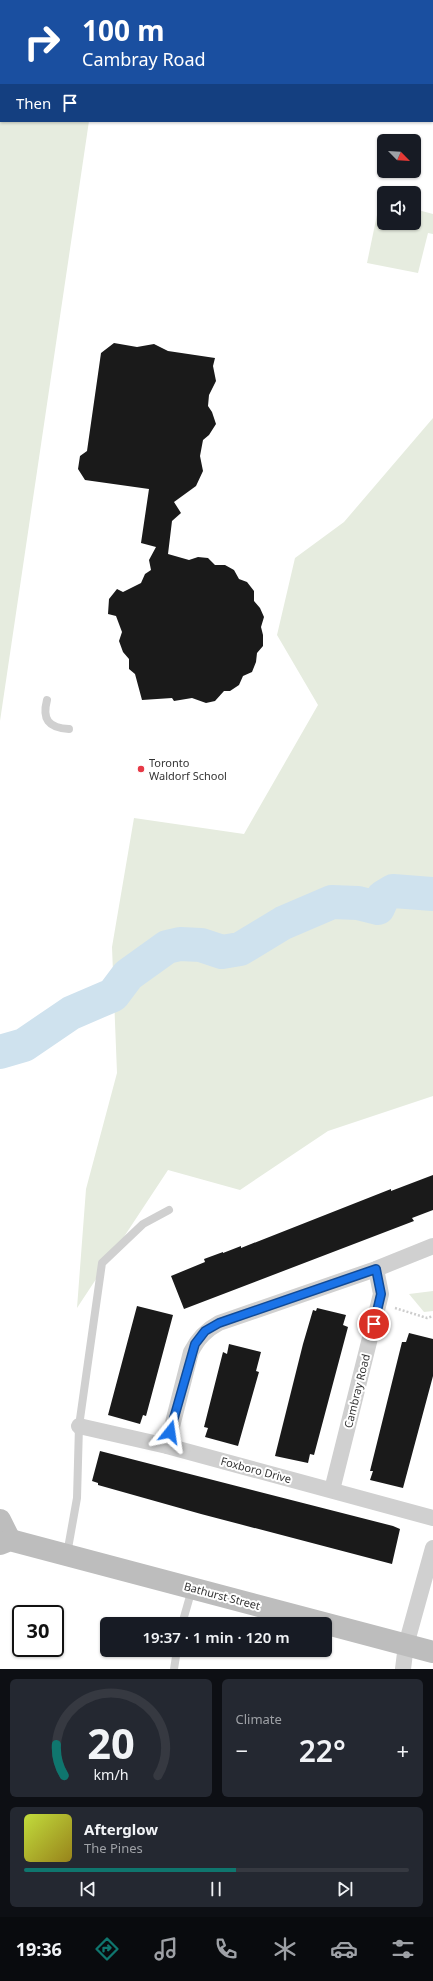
<!DOCTYPE html>
<meta charset="utf-8">
<style>
body{margin:0;font-family:"Noto Sans",sans-serif;background:#242831;color:#f1f3f6;height:100vh;display:flex;flex-direction:column;font-size:15px;white-space:nowrap}
*{box-sizing:border-box;margin:0}
p{font-size:13px;color:#9ea1a6}
.icon{flex:none;width:22px;height:22px;fill:none;stroke:currentColor;stroke-width:2;stroke-linecap:round;stroke-linejoin:round}
.map{position:relative;height:1669px;overflow:hidden}
.side{display:flex;flex-direction:column;gap:10px;padding:10px;background:#0d0f14;flex:1}
.side>*{flex:none}
.top-card{position:absolute;left:0px;top:0px;width:433px;height:122px;box-shadow:0 1px 3px #0004;background:#1a4fa0;color:#fff;overflow:hidden}
.needle{width:26px;rotate:114deg}
.fabs{position:absolute;left:377px;top:134px;display:grid;gap:8px}
.fabs a{display:grid;place-items:center;width:44px;height:44px;border-radius:6px;background:#171b24;box-shadow:0 1px 3px #0004;font-size:20px}
.speed{position:absolute;left:12px;top:1605px;display:flex;gap:8px;font-size:20px;font-weight:700;text-align:center}
.speed>*{display:grid;place-content:center;width:52px;height:52px;border-radius:50%;background:#171b24;box-shadow:0 1px 3px #0004;line-height:1}
.speed .limit{border:2px solid #111;border-radius:6px;background:#fff;color:#111}
.pin{position:absolute;display:grid;place-items:center;width:34px;height:34px;color:#fff;margin:-17px;border:2px solid #fff;border-radius:50%;box-shadow:0 1px 4px #0007}
.me{position:absolute;width:44px;margin:-22px;rotate:15deg;stroke-linejoin:round;filter:drop-shadow(0 0 3px #0008)}
.turn{display:flex;align-items:center;gap:14px;height:84px;padding:0 16px;font-size:18px}
.turn .icon{width:52px;height:52px;stroke-width:2.5}
.turn b{display:block;font-size:28px;line-height:34px}
.then{display:flex;align-items:center;height:38px;padding:0 16px;background:#0003;gap:8px;font-size:15px}
.big{font-size:30px;font-weight:600;line-height:1.1}
.side .widget{flex:1;display:flex;flex-direction:column;justify-content:center;gap:6px;min-width:0;padding:0 14px;border-radius:6px;background:#242831}
.side .dial{align-items:center;gap:0}
.dial svg{height:104px;overflow:visible;fill:none;stroke:#363941;stroke-width:7;stroke-linecap:round;text-anchor:middle}
.dial text{fill:#f1f3f6;stroke:none}
.song{display:flex;align-items:center;gap:12px}
.cover{width:48px;height:48px;border-radius:6px;background:linear-gradient(135deg,hsl(70 70% 55%),hsl(50 70% 35%))}
.played{height:4px;border-radius:2px;background:linear-gradient(90deg,#0f766e 55%,#363941 55%)}
.keys{display:flex;justify-content:space-around;direction:ltr}
.heat{display:flex;justify-content:space-between;align-items:center;font-size:22px;direction:ltr}
.side .tiles{flex:1;display:grid;gap:10px;grid-template-columns:1fr 1fr}
.widget:last-child{grid-column:span 2}
.trip{position:absolute;left:100px;top:1617px;width:232px;height:40px;border-radius:6px;background:#171b24;box-shadow:0 1px 3px #0004;font-weight:600;line-height:40px;text-align:center}
.dock{display:flex;height:64px;justify-content:space-around;align-items:center;background:#090b0e;color:#9ea1a6}
.dock .icon{width:28px;height:28px}
.dock .active{color:#0f766e}
.dock b{font-size:18px;color:#f1f3f6}
.map>svg:first-child{display:block}
</style>
<div class="map">
<svg width="433" height="1669" viewBox="0 0 433 1669">
<rect width="100%" height="100%" fill="#fff"/>
<!-- green -->
<g fill="#e6ecdf">
<path d="M0 58 1 121H89L0 721Z"/>
<path d="M378 210 384 212V223H414L418 210 433 214V234L428 233 418 273 367 263Z"/>
<path d="M433 418V1096L328 1131 240 1190 168 1170 77 1308 86 1189 117 1073 112 947 134 818 244 834 318 705 277 635 295 558 344 522Z"/>
<path d="M433 1291V1311L424 1312 409 1294Z"/>
</g>
<!-- water -->
<path fill="#cfe2ee" d="M92 995 98 997 99 1001 96 1010H85L73 1015 39 1040 29 1056 0 1062V1039L54 1015 75 1000Z"/>
<g fill="none" stroke-linecap="round" stroke-linejoin="round">
<!-- river -->
<path stroke="#cfe2ee" stroke-width="34" d="M0 1052 24 1045 71 1013 113 995 128 975 167 947 180 944 201 945 222 952 240 949 283 923 332 902 358 903 378 908 383 897 393 891 433 894"/>
</g>
<!-- building -->
<g fill="#1a1a1a">
<path d="M114 343 137 347 154 344 168 351 215 358 213 366 216 381 209 395 208 406 212 412 216 424 209 435 203 440 200 456 203 471 196 486 174 502 181 513 172 521 168 554 189 560 198 557 208 558 215 565H225L234 570 239 579 247 582 254 591V601L260 608 264 617 261 627 263 635V646L257 653 256 662 252 672 243 676 239 685 230 691H224L215 701 206 703 192 698 174 701 172 698 142 700 135 674 129 669V659L123 652 119 641 122 632 116 616 108 614 109 599 117 589 123 592 141 583 145 574 151 570 149 560 156 547 141 543 149 489 85 480 78 469 80 456 87 451 101 353Z"/>
<path d="M433 1175V1210L412 1218 414 1221 184 1309 171 1276 205 1262 204 1259 223 1252V1253L241 1246V1248L391 1189V1191Z"/>
<path d="M137 1306 173 1315 146 1416 143 1415 140 1424 108 1415Z"/>
<path d="M317 1308 346 1315 343 1325 348 1327 314 1455 310 1454 308 1463 275 1456 303 1344 313 1310 316 1311Z"/>
<path d="M409 1333 433 1339V1376L403 1488 370 1480 373 1471H370L402 1342H406Z"/>
<path d="M229 1344 261 1352 256 1371 259 1372 238 1446 205 1437 208 1428 204 1427 223 1352 227 1354Z"/>
<path d="M100 1451 393 1526 400 1529 392 1564 201 1514 98 1485V1483L92 1481Z"/>
</g>
<g fill="none" stroke-linecap="round" stroke-linejoin="round">
<!-- path -->
<path stroke="#cdcdcd" stroke-width="2.5" stroke-dasharray="2 2" stroke-linecap="butt" d="M395 1308 427 1318 433 1316"/>
<!-- lane -->
<g stroke="#d0d0d0" stroke-width="8">
<path d="M47 700C42 719 48 728 69 729"/>
<path d="M67 1554 77 1498 79 1426 102 1263 143 1224 169 1210"/>
<path d="M182 1624 192 1589"/>
<path d="M174 1669 177 1650"/>
</g>
<!-- street -->
<g stroke="#d0d0d0" stroke-width="16">
<path d="M278 0 282 1"/>
<path d="M394 1 397 0"/>
<path d="M79 1426 167 1446 433 1518"/>
<path d="M167 1446 191 1352C198 1338 206 1330 219 1323L376 1269 433 1246"/>
<path d="M332 1490 381 1294 376 1269"/>
<path d="M403 1669 406 1645 433 1548"/>
</g>
<!-- secondary -->
<g stroke="#bdbdbd" stroke-width="22">
<path d="M0 1520 10 1540"/>
<path d="M0 1544 10 1540 433 1652"/>
</g>
</g>
<g fill="none" stroke-linecap="round" stroke-linejoin="round">
<defs>
<path id="route" d="M170 1432 195 1344 205 1331 219 1323 376 1269 381 1294 374 1324"/>
</defs>
<!-- route casing -->
<use href="#route" stroke="#114b97" stroke-width="10"/>
<!-- route -->
<use href="#route" stroke="#1a73e8" stroke-width="7"/>
</g>
<!-- markers -->
<circle fill="#e63946" stroke="#fff" stroke-width="1.5" cx="141" cy="769" r="4"/>
<g text-anchor="middle" stroke-width="4" stroke-linejoin="round" paint-order="stroke">
<!-- poi labels -->
<g font-size="11" fill="#333" stroke="#fff" text-anchor="start">
<text x="149" y="767">Toronto<tspan x="149" dy="13">Waldorf School</tspan></text>
</g>
<!-- street labels -->
<g font-size="11" fill="#333" stroke="#fff">
<text transform="translate(357 1391) rotate(-76)" y="4">Cambray Road</text>
<text transform="translate(256 1470) rotate(15)" y="4">Foxboro Drive</text>
<text transform="translate(222 1596) rotate(15)" y="4">Bathurst Street</text>
</g>
</g>
</svg>
<div class="fabs">
<a><svg class="needle" viewBox="-14 -14 28 28"><path d="M0-13l5 13h-10z" fill="#e53935"/><path d="M0 13l5-13h-10z" fill="#9ea1a6"/></svg></a>
<a><svg class="icon" aria-label="sound" viewBox="0 0 24 24"><path d="M4 9h4l5-4v14l-5-4H4zM17 9q2 3 0 6"/></svg></a>
</div>
<div class="speed"><div class="limit">30</div></div>
<div class="pin" style="left:374px;top:1324px;background:#d93025"><svg class="icon" aria-label="arrive" viewBox="0 0 24 24"><path d="M6 21V4h12l-3 4 3 4H6"/></svg></div>
<svg class="me" style="left:170px;top:1432px" viewBox="-20 -20 40 40"><path d="M0-17L14 15 0 8-14 15z" fill="#1a73e8" stroke="#fff" stroke-width="4"/></svg>
<div class="trip">19:37 · 1 min · 120 m</div>
<div class="top-card">
<div class="turn"><svg class="icon" aria-label="right" viewBox="0 0 24 24"><path d="M7 20v-9h11M14 6l5 5-5 5"/></svg><div><b>100 m</b>Cambray Road</div></div>
<div class="then">Then<svg class="icon" aria-label="arrive" viewBox="0 0 24 24"><path d="M6 21V4h12l-3 4 3 4H6"/></svg></div>
</div>
</div>
<section class="side">
<div class="tiles">
<div class="widget dial"><svg viewBox="0 0 100 80">
<path d="M14 69A42 42 0 1 1 86 69"/>
<path d="M14 69A42 42 0 0 1 8 45" stroke="#0f766e"/>
<text x="50" y="56" font-size="32" font-weight="700">20</text>
<text x="50" y="72" font-size="11">km/h</text>
</svg></div>
<div class="widget"><p>Climate</p>
<div class="heat"><a>−</a><b class="big">22°</b><a>+</a></div>
</div>
<div class="widget">
<div class="song"><i class="cover"></i><div><b>Afterglow</b><p>The Pines</p></div></div>
<div class="played"></div>
<div class="keys"><svg class="icon" aria-label="previous" viewBox="0 0 24 24"><path d="M18 5L8 12l10 7zM5 5v14"/></svg><svg class="icon" aria-label="pause" viewBox="0 0 24 24"><path d="M8 5v14M16 5v14"/></svg><svg class="icon" aria-label="next" viewBox="0 0 24 24"><path d="M6 5l10 7-10 7zM19 5v14"/></svg></div>
</div>
</div>
</section>
<nav class="dock">
<b>19:36</b>
<svg class="icon active" aria-label="directions" viewBox="0 0 24 24"><path d="M12 3l9 9-9 9-9-9zM9 14v-3h6M13 9l2 2-2 2"/></svg>
<svg class="icon" aria-label="music" viewBox="0 0 24 24"><path d="M9 18V5l10-2v13"/><circle cx="6" cy="18" r="3"/><circle cx="16" cy="16" r="3"/></svg>
<svg class="icon" aria-label="phone" viewBox="0 0 24 24"><path d="M5 4h4l2 5-3 2q2 4 5 5l2-3 5 2v4C11 20 4 13 5 4z"/></svg>
<svg class="icon" aria-label="climate" viewBox="0 0 24 24"><path d="M12 3v18M4 7l16 10M4 17L20 7"/></svg>
<svg class="icon" aria-label="car" viewBox="0 0 24 24"><path d="M5 17H2v-5l4-1 3-4h7l3 4 3 1v5h-3M9 17h6M6 11h13"/><circle cx="7" cy="17" r="2"/><circle cx="17" cy="17" r="2"/></svg>
<svg class="icon" aria-label="filters" viewBox="0 0 24 24"><path d="M4 7h16M4 17h16"/><circle cx="9" cy="7" r="2"/><circle cx="15" cy="17" r="2"/></svg>
</nav>
